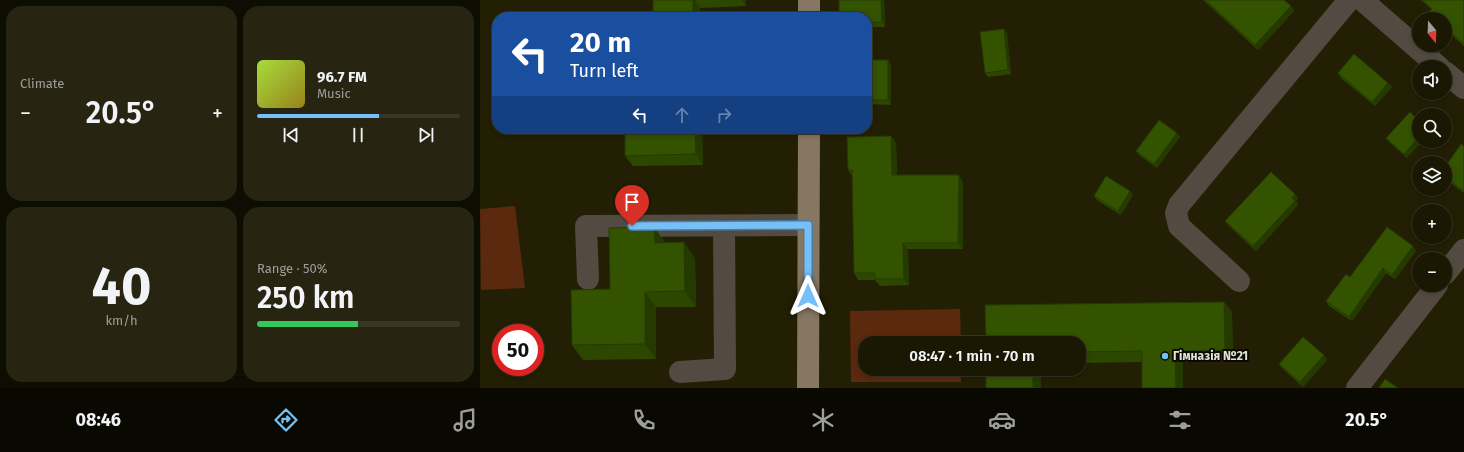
<!DOCTYPE html>
<meta charset="utf-8">
<style>
body{margin:0;font-family:"Fira Sans",sans-serif;background:#272412;color:#f1f3f6;height:100vh;display:flex;flex-direction:column;font-size:15px;white-space:nowrap}
*{box-sizing:border-box;margin:0}
p{font-size:13px;color:#9f9f9a}
.icon{flex:none;width:22px;height:22px;fill:none;stroke:currentColor;stroke-width:2;stroke-linecap:round;stroke-linejoin:round}
.map{position:relative;flex:1;overflow:hidden}
.details{display:flex;flex-direction:column;gap:6px;padding:6px;background:#0e0d02;width:480px}
.details>*{flex:none}
.banner{position:absolute;left:12px;top:12px;width:380px;height:122px;border-radius:16px;box-shadow:0 2px 6px #0003,0 0 0 1px #383625;background:#1a4fa0;color:#fff;overflow:hidden}
.needle{width:26px;rotate:161deg}
.buttons{position:absolute;left:932px;top:12px;display:grid;gap:8px}
.buttons a{display:grid;place-items:center;width:40px;height:40px;border-radius:50%;background:#1a1703;box-shadow:0 2px 6px #0003,0 0 0 1px #383625;font-size:20px}
.speed{position:absolute;left:12px;top:324px;display:flex;gap:8px;font-size:20px;font-weight:700;text-align:center}
.speed>*{display:grid;place-content:center;width:52px;height:52px;border-radius:50%;background:#1a1703;box-shadow:0 2px 6px #0003,0 0 0 1px #383625;line-height:1}
.speed .limit{border:6px solid #d22;background:#fff;color:#111}
.pin{position:absolute;display:grid;place-items:center;width:34px;height:34px;color:#fff;margin:-41px -17px;border-radius:50% 50% 50% 0;rotate:-45deg;box-shadow:0 0 4px #0007}
.pin .icon{rotate:45deg}
.me{position:absolute;width:44px;margin:-22px;rotate:0deg;stroke-linejoin:round;filter:drop-shadow(0 0 3px #0008)}
.turn{display:flex;align-items:center;gap:14px;height:84px;padding:0 12px;font-size:18px}
.turn .icon{width:52px;height:52px;stroke-width:2.5}
.turn b{display:block;font-size:28px;line-height:34px}
.lanes{display:flex;align-items:center;height:38px;padding:0 12px;background:#0003;justify-content:center;gap:20px;direction:ltr}
.lanes .off{opacity:.35}
.big{font-size:30px;font-weight:600;line-height:1.1}
.details .tile{flex:1;display:flex;flex-direction:column;justify-content:center;gap:6px;min-width:0;padding:0 14px;border-radius:16px;background:#272412}
.details .dial{align-items:center;gap:0}
.dial b{font-size:52px;line-height:1}
.song{display:flex;align-items:center;gap:12px}
.cover{width:48px;height:48px;border-radius:6px;background:linear-gradient(135deg,hsl(80 70% 55%),hsl(50 70% 35%))}
.played{height:4px;border-radius:2px;background:linear-gradient(90deg,#75c0f6 60%,#383625 60%)}
.keys{display:flex;justify-content:space-around;direction:ltr}
.heat{display:flex;justify-content:space-between;align-items:center;font-size:22px;direction:ltr}
.charge{height:6px;border-radius:3px;background:linear-gradient(90deg,#34c759 50%,#383625 0)}
.details .tiles{flex:1;display:grid;gap:6px;grid-template-columns:repeat(2,1fr)}
.trip{position:absolute;left:378px;top:336px;width:228px;height:40px;border-radius:16px;background:#1a1703;box-shadow:0 2px 6px #0003,0 0 0 1px #383625;font-weight:600;line-height:40px;text-align:center}
.dock{display:flex;height:64px;justify-content:space-around;align-items:center;background:#0a0901;color:#9f9f9a}
.dock .icon{width:28px;height:28px}
.dock .current{color:#75c0f6}
.dock b{font-size:18px;color:#f1f3f6}
main{display:flex;flex:1;min-height:0}
.map>svg:first-child{display:block}
</style>
<main>
<section class="details">
<div class="tiles">
<div class="tile"><p>Climate</p>
<div class="heat"><a>−</a><b class="big">20.5°</b><a>+</a></div>
</div>
<div class="tile">
<div class="song"><i class="cover"></i><div><b>96.7 FM</b><p>Music</p></div></div>
<div class="played"></div>
<div class="keys"><svg class="icon" aria-label="previous" viewBox="0 0 24 24"><path d="M18 5L8 12l10 7zM5 5v14"/></svg><svg class="icon" aria-label="pause" viewBox="0 0 24 24"><path d="M8 5v14M16 5v14"/></svg><svg class="icon" aria-label="next" viewBox="0 0 24 24"><path d="M6 5l10 7-10 7zM19 5v14"/></svg></div>
</div>
<div class="tile dial"><b>40</b><p>km/h</p></div>
<div class="tile"><p>Range · 50%</p><b class="big">250 km</b><div class="charge"></div></div>
</div>
</section>
<div class="map">
<svg width="984" height="388" viewBox="0 0 984 388">
<rect width="100%" height="100%" fill="#221f04"/>
<!-- green -->
<g fill="#5b290d">
<path d="M35 206 45 288 1 290 0 209Z"/>
<path d="M480 309 481 343H385V369H481V382H371L370 311Z"/>
</g>
<g fill="none" stroke-linecap="round" stroke-linejoin="round">
<!-- minor -->
<g stroke="#534b41" stroke-width="22">
<path d="M882 0 959 67"/>
<path d="M965 72 984 88"/>
<path d="M965 274 984 250"/>
<path d="M108 279 106 226 328 225"/>
<path d="M759 281 699 226 696 213 699 205 869 0"/>
<path d="M200 372 245 369 244 226"/>
<path d="M877 388 957 285"/>
</g>
<!-- major -->
<g stroke="#877762" stroke-width="22">
<path d="M329 0V17"/>
<path d="M328 388 329 129"/>
</g>
</g>
<!-- wall -->
<g fill="#2c4700">
<path d="M173 0H266V6L220 8V17H162H173Z"/>
<path d="M359 0H404L405 27H387V17Z"/>
<path d="M723 0H804L811 6 814 11 778 50Z"/>
<path d="M941 0H984V46L965 29V19H953L948 13 952 10Z"/>
<path d="M524 29 527 34 531 74 508 77 505 73Z"/>
<path d="M387 60 411 65V105L387 104Z"/>
<path d="M858 73 908 83 912 87 895 106 861 78Z"/>
<path d="M939 121 927 158 909 142 906 138Z"/>
<path d="M222 129 223 165 153 166 145 156Z"/>
<path d="M697 133 700 137 677 168 659 155 656 151Z"/>
<path d="M411 136 416 143 417 175 483 182V249H428L429 285 400 286 395 280H378L374 273 372 176 368 170Z"/>
<path d="M984 146V193L965 179V167Z"/>
<path d="M650 191 653 195 641 215 617 200 614 196Z"/>
<path d="M815 194 818 198 816 201 818 205 776 251 748 225 745 221Z"/>
<path d="M174 227 185 242 215 258 216 307H176V359L103 360 92 345Z"/>
<path d="M933 246 936 251 915 279 906 273 872 321 849 306 846 301 870 277Z"/>
<path d="M744 302 752 312 753 361 703 362V388H662V362L599 363V343Z"/>
<path d="M844 355 847 360 823 387 802 368 799 364Z"/>
</g>
<!-- shaded-wall -->
<g fill="#243a00">
<path d="M213 0H215L220 8V17H213Z"/>
<path d="M262 0H266V6Z"/>
<path d="M401 0H404L405 27 402 22Z"/>
<path d="M811 6 814 11 778 50 775 45Z"/>
<path d="M524 29 527 34 531 74 528 70Z"/>
<path d="M408 60 411 65V105L408 100Z"/>
<path d="M908 83 912 87 895 106 892 102Z"/>
<path d="M215 129H222L223 165 216 154Z"/>
<path d="M697 133 700 137 677 168 674 164Z"/>
<path d="M411 136 416 143 417 181 412 175Z"/>
<path d="M939 137V141H943L927 158 924 154Z"/>
<path d="M479 175 483 182V249L478 243Z"/>
<path d="M650 191 653 195 641 215 638 211Z"/>
<path d="M815 194 818 198 816 201 818 205 776 251 773 246Z"/>
<path d="M174 227 185 243H175Z"/>
<path d="M204 242 215 258 216 307 205 291Z"/>
<path d="M423 243 428 249 429 285 424 279Z"/>
<path d="M933 246 936 251 915 279 912 275Z"/>
<path d="M903 268 906 273 872 321 869 317Z"/>
<path d="M165 292 176 307V359L165 344Z"/>
<path d="M744 302 752 312 753 361 745 350Z"/>
<path d="M695 351 703 362V388H696Z"/>
<path d="M844 355 847 360 823 387 820 382Z"/>
<rect x="553" y="369" width="8" height="19"/>
</g>
<!-- building -->
<g fill="#335300" stroke="#243a00">
<path d="M173 0H213V17H162H173Z"/>
<path d="M359 0H401L402 22 387 23V17H359Z"/>
<path d="M725 0H804L811 6 775 45Z"/>
<path d="M943 0H984V44L965 27V19H955L948 13 952 9Z"/>
<path d="M524 29 528 70 505 73 500 32Z"/>
<path d="M874 54 908 83 892 102 858 73Z"/>
<rect x="387" y="60" width="21" height="40"/>
<path d="M930 112 939 121V137L924 154 906 138Z"/>
<path d="M679 120 697 133 674 164 656 151Z"/>
<path d="M145 129H215L216 154 145 156Z"/>
<path d="M411 136 412 175H479L478 243H423L424 279H395V273H374L372 170H368L367 137Z"/>
<path d="M981 144 984 146V191L965 177V167Z"/>
<path d="M791 172 815 194 812 198 815 201 773 246 745 221Z"/>
<path d="M626 176 650 191 638 211 614 196Z"/>
<path d="M174 227 175 243 204 242 205 291 165 292V344L92 345 91 290 130 289 129 228Z"/>
<path d="M907 227 933 246 912 275 903 268 869 317 846 301 866 274 870 277Z"/>
<path d="M744 302 745 350 695 351 696 388H662V351L599 352V343H506L505 305Z"/>
<path d="M823 337 844 355 820 382 799 364Z"/>
<rect x="506" y="369" width="47" height="19"/>
<path d="M905 379 918 388H899Z"/>
</g>
<g fill="none" stroke-linecap="round" stroke-linejoin="round">
<defs>
<path id="route" d="M152 226 328 225V296"/>
</defs>
<!-- route casing -->
<use href="#route" stroke="#4c7da0" stroke-width="10"/>
<!-- route -->
<use href="#route" stroke="#75c0f6" stroke-width="7"/>
</g>
<!-- markers -->
<circle fill="#75c0f6" stroke="#0a0902" stroke-width="1.5" cx="685" cy="356" r="4"/>
<g text-anchor="middle" stroke-width="4" stroke-linejoin="round" paint-order="stroke">
<!-- poi labels -->
<g font-size="12" font-weight="bold" fill="#e4e2d2" stroke="#0a0902" text-anchor="start">
<text x="693" y="360">Гімназія №21</text>
</g>
</g>
</svg>
<div class="buttons">
<a><svg class="needle" viewBox="-14 -14 28 28"><path d="M0-13l5 13h-10z" fill="#e53935"/><path d="M0 13l5-13h-10z" fill="#9f9f9a"/></svg></a>
<a><svg class="icon" aria-label="sound" viewBox="0 0 24 24"><path d="M4 9h4l5-4v14l-5-4H4zM17 9q2 3 0 6"/></svg></a>
<a><svg class="icon" aria-label="search" viewBox="0 0 24 24"><circle cx="10" cy="10" r="6"/><path d="M15 15l6 6"/></svg></a>
<a><svg class="icon" aria-label="layers" viewBox="0 0 24 24"><path d="M12 4l9 5-9 5-9-5zM3 14l9 5 9-5"/></svg></a>
<a>+</a>
<a>−</a>
</div>
<div class="speed"><div class="limit">50</div></div>
<div class="pin" style="left:152px;top:226px;background:#d93025"><svg class="icon" aria-label="arrive" viewBox="0 0 24 24"><path d="M6 21V4h12l-3 4 3 4H6"/></svg></div>
<svg class="me" style="left:328px;top:296px" viewBox="-20 -20 40 40"><path d="M0-17L14 15 0 8-14 15z" fill="#75c0f6" stroke="#fff" stroke-width="4"/></svg>
<div class="trip">08:47 · 1 min · 70 m</div>
<div class="banner">
<div class="turn"><svg class="icon" aria-label="left" viewBox="0 0 24 24"><path d="M17 20v-9H6M10 6l-5 5 5 5"/></svg><div><b>20 m</b>Turn left</div></div>
<div class="lanes"><svg class="icon" aria-label="left" viewBox="0 0 24 24"><path d="M17 20v-9H6M10 6l-5 5 5 5"/></svg><svg class="icon off" aria-label="ahead" viewBox="0 0 24 24"><path d="M12 20V5M6 11l6-6 6 6"/></svg><svg class="icon off" aria-label="right" viewBox="0 0 24 24"><path d="M7 20v-9h11M14 6l5 5-5 5"/></svg></div>
</div>
</div>
</main>
<nav class="dock">
<b>08:46</b>
<svg class="icon current" aria-label="directions" viewBox="0 0 24 24"><path d="M12 3l9 9-9 9-9-9zM9 14v-3h6M13 9l2 2-2 2"/></svg>
<svg class="icon" aria-label="music" viewBox="0 0 24 24"><path d="M9 18V5l10-2v13"/><circle cx="6" cy="18" r="3"/><circle cx="16" cy="16" r="3"/></svg>
<svg class="icon" aria-label="phone" viewBox="0 0 24 24"><path d="M5 4h4l2 5-3 2q2 4 5 5l2-3 5 2v4C11 20 4 13 5 4z"/></svg>
<svg class="icon" aria-label="climate" viewBox="0 0 24 24"><path d="M12 3v18M4 7l16 10M4 17L20 7"/></svg>
<svg class="icon" aria-label="car" viewBox="0 0 24 24"><path d="M5 17H2v-5l4-1 3-4h7l3 4 3 1v5h-3M9 17h6M6 11h13"/><circle cx="7" cy="17" r="2"/><circle cx="17" cy="17" r="2"/></svg>
<svg class="icon" aria-label="filters" viewBox="0 0 24 24"><path d="M4 7h16M4 17h16"/><circle cx="9" cy="7" r="2"/><circle cx="15" cy="17" r="2"/></svg>
<b>20.5°</b>
</nav>
